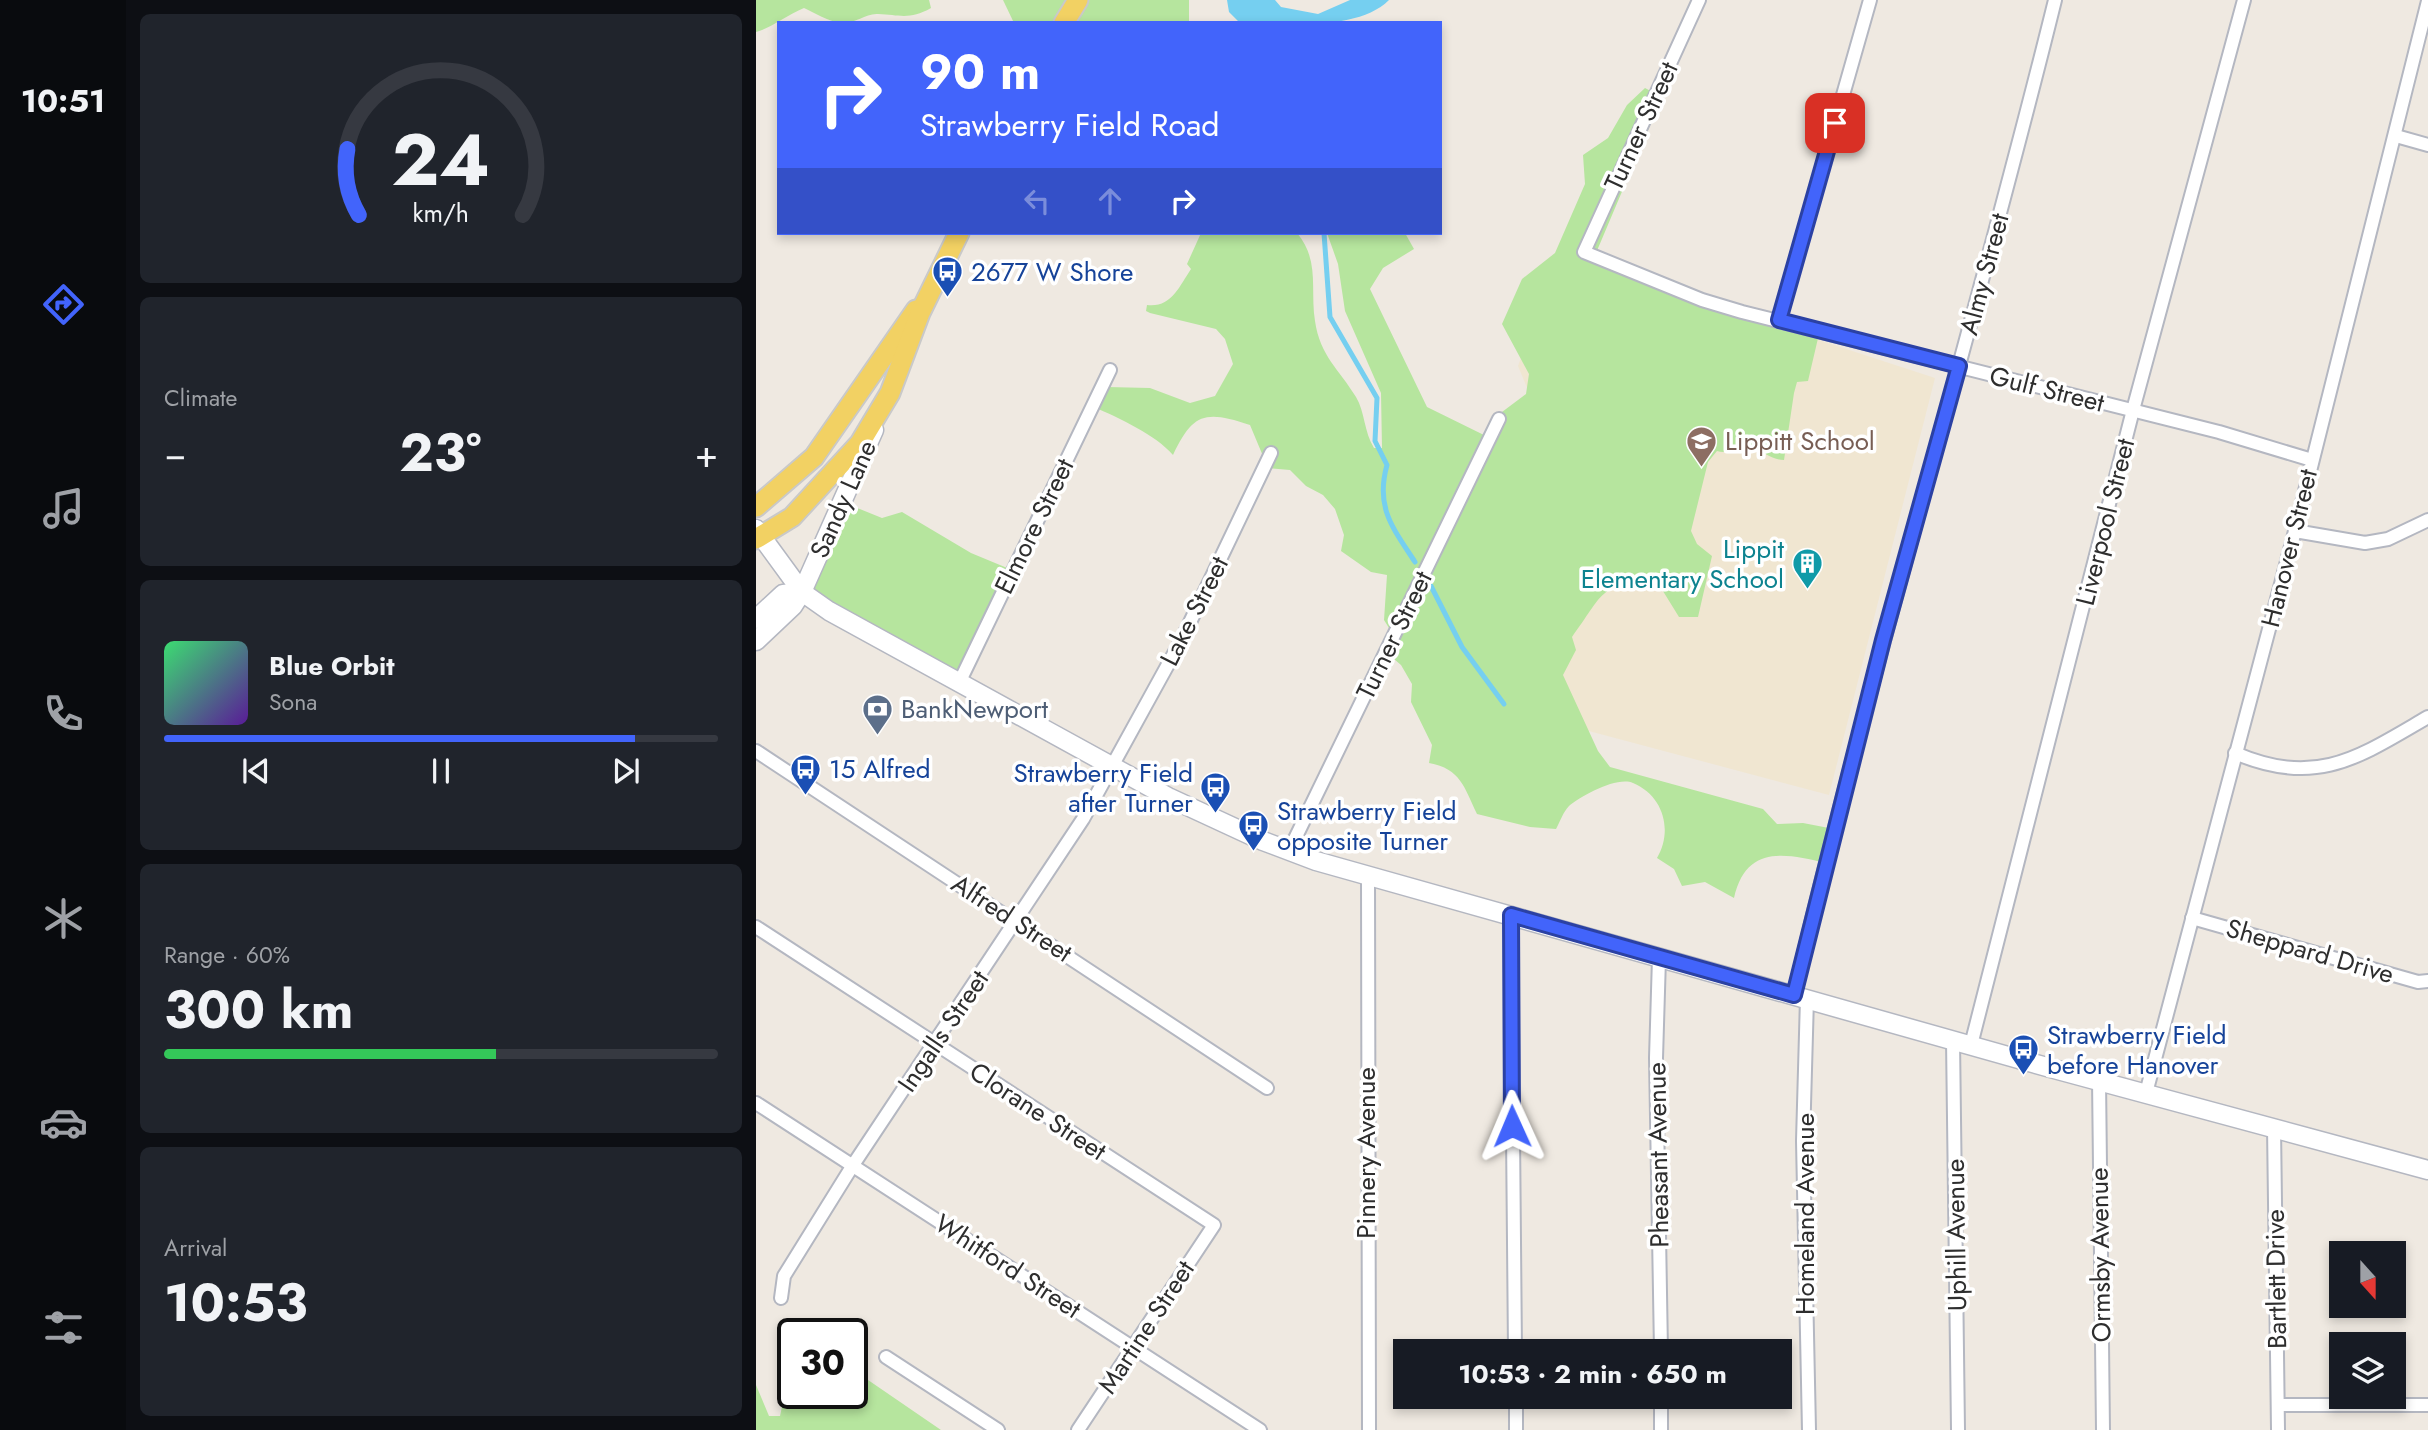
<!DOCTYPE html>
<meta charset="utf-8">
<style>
body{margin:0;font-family:Jost,sans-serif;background:#20242c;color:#f1f3f6;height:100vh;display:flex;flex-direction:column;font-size:26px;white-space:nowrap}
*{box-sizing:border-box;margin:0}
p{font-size:23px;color:#9ea1a6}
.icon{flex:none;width:38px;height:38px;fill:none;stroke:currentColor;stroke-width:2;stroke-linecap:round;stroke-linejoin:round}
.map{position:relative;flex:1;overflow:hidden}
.panel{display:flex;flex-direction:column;gap:14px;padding:14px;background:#0d0f14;width:630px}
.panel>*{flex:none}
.guide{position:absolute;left:21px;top:21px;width:665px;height:214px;border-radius:0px;box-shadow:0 4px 10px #0003;background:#4264fb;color:#fff;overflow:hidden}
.needle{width:46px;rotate:159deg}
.controls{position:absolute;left:1573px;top:1241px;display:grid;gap:14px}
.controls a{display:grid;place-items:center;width:77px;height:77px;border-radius:0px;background:#171b24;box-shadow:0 4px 10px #0003;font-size:35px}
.speed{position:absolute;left:21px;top:1318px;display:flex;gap:14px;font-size:35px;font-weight:700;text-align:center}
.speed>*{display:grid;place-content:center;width:91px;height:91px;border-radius:50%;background:#171b24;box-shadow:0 4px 10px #0003;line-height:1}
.speed .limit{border:4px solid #111;border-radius:10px;background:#fff;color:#111}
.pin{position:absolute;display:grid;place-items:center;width:60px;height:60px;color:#fff;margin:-30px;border-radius:14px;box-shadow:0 4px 10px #0006}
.me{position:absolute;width:77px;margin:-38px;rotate:359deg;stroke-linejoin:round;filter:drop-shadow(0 0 5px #0008)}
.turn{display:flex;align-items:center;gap:24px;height:147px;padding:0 28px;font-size:32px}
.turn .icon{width:91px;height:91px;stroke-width:2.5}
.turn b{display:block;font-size:49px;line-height:60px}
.lanes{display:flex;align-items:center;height:66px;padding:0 28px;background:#0003;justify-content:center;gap:35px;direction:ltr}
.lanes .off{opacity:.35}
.big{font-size:52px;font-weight:700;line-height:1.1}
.panel .card{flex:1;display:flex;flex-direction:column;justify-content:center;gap:10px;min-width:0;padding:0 24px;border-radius:10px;background:#20242c}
.panel .dial{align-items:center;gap:0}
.dial svg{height:182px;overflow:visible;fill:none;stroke:#363941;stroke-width:7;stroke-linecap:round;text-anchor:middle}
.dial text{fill:#f1f3f6;stroke:none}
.song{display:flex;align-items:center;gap:21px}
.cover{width:84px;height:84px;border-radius:10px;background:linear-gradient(135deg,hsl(140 70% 55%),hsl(270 70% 35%))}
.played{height:7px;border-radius:4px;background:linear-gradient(90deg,#4264fb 85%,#363941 85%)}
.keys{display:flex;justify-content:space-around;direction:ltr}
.heat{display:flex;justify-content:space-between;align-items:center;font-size:38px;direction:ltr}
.charge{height:10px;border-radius:5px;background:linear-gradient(90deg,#34c759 60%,#363941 0)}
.trip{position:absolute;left:637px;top:1339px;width:399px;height:70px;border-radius:0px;background:#171b24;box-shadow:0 4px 10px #0003;font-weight:700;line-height:70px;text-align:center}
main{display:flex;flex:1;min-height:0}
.dock{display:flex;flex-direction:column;width:126px;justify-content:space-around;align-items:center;background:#090b0e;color:#9ea1a6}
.dock .icon{width:49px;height:49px}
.dock .current{color:#4264fb}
.dock b{font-size:32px;color:#f1f3f6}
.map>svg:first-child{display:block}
</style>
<main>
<nav class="dock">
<b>10:51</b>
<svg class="icon current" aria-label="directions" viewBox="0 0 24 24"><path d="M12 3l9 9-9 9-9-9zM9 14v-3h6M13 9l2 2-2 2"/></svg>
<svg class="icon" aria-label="music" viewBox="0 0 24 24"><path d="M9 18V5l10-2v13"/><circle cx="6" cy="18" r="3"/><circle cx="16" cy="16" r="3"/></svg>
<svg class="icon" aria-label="phone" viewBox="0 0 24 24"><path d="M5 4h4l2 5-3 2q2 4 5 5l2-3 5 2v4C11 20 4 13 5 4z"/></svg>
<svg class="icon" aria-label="climate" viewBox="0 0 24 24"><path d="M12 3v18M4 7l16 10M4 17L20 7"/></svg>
<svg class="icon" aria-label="car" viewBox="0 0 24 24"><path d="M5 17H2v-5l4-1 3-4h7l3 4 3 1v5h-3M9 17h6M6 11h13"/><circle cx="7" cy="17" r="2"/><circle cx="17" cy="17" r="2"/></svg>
<svg class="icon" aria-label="filters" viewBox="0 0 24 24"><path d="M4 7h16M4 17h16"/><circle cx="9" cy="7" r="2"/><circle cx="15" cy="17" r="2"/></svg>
</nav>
<section class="panel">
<div class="card dial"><svg viewBox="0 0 100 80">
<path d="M14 69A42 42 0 1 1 86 69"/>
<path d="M14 69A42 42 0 0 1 9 40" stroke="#4264fb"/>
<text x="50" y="56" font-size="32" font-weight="700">24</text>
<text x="50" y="72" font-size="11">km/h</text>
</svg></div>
<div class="card"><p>Climate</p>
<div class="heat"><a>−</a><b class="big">23°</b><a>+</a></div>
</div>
<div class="card">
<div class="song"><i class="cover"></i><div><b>Blue Orbit</b><p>Sona</p></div></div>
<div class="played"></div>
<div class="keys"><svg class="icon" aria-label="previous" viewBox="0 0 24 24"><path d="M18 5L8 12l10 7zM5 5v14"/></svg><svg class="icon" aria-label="pause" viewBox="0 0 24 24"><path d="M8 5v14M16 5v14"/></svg><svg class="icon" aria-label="next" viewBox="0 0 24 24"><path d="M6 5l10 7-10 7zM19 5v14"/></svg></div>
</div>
<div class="card"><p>Range · 60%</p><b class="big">300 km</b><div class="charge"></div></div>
<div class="card"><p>Arrival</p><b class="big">10:53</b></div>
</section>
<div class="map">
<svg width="1672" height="1430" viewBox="0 0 1672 1430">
<rect width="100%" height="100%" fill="#efe9e1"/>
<!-- education -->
<path fill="#f0e6d1" d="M802 255 1179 378 1073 795 799 722 772 390 762 366Z"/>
<!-- green -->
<g fill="#b6e59e">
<path d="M0 0H173L175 8C154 20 144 15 122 14 109 13 98 25 84 23 72 21 59 13 48 8 31 15 15 28 0 32Z"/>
<path d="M247 0H433V23H258Z"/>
<path d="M889 88 906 97 840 253 943 300 1063 334 1052 381 1041 382 1038 393 1028 460C1015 460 1008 451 995 448 983 445 973 455 961 451L952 462 935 531 941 544 956 556 942 617H923L902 583C843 582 849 592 816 637L820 650 807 675 842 751 854 767 1007 809 1021 824 1047 823 1078 829 1070 863C1028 853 990 845 978 898L949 882 926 886 918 869 901 858C917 831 908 796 877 783 861 776 825 796 813 806 807 812 804 822 800 829L774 827 721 814C708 787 705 769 673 763L676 745 655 702 656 684 645 665 631 653 638 636 628 620 631 575 615 572 585 551 588 535 579 509 567 495 550 486 534 470 512 468 494 425C449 410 437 413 417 455 400 435 363 418 338 407L351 387 394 388 434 403 459 396 477 364 469 339 460 329 394 313 390 311 391 305C415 308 423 287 435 269L431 264 445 233H541C564 260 554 289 559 321 564 356 583 369 600 397 609 412 608 432 618 448H626L625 393 589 311 582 264 571 233H649L658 249 627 268 614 289 671 407 732 437 742 415 770 394 773 374 746 324 766 279 799 253 829 184 827 155 852 138 871 105Z"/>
<path d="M89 503 126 518 146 512 215 553 256 570 205 681 39 591Z"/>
<path d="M37 1352V1393H96V1369L185 1430H0V1385L13 1416H24L27 1402 21 1365Z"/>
</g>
<!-- water -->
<path fill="#75cff0" d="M471 0H519L525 7 562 14 594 0H633C601 32 527 23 484 23L473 12Z"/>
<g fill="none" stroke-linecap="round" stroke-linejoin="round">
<!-- stream -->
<g stroke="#75cff0" stroke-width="5">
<path d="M568 233 574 317 621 398 619 441 631 465C619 508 637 528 659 562"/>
<path d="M675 586 706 647 748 704"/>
</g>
<defs>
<g id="street">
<path d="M943 0 828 252 946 300 986 312 1463 432 1556 460"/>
<path d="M1640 136 1672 145"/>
<path d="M1023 320 1114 0"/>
<path d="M1539 531 1609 543 1632 539 1672 520"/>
<path d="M203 683 354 370"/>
<path d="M0 751 511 1088"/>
<path d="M1479 753C1561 788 1603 757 1672 717"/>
<path d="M533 851 743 419"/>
<path d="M612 876 613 1430"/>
<path d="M755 915 759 1351"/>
<path d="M1436 918 1662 982 1672 981"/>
<path d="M0 927 458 1225 322 1430"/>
<path d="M903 958 900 1058 905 1351"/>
<path d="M1038 995C1116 661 1217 333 1299 0"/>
<path d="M1051 998 1047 1141 1053 1430"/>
<path d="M1197 1040 1202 1430"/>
<path d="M1215 1045 1377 410 1488 0"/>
<path d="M1343 1079 1347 1430"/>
<path d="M1390 1093 1539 531 1672 1"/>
<path d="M0 1103 504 1430"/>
<path d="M1518 1127 1522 1430"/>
<path d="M25 1298 28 1276 97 1165 327 819 426 639 515 453"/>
<path d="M130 1357 242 1430"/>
<path d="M760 1396V1430"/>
<path d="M905 1396V1430"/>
<path d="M1522 1405H1672"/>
</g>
<g id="secondary">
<path d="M0 529 46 592 73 611 412 797 507 841 560 861 1298 1069 1672 1170"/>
<path d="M0 619 27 594 46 592"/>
<path d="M0 641 37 606 46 592 118 430"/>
</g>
<g id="primary">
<path d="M308 23 322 0"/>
<path d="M0 507 58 457 160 310"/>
<path d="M0 539 36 517 104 443 134 393 164 313 203 233"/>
</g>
</defs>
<!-- street casing -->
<use href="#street" stroke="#b4b7c1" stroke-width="16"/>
<!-- secondary casing -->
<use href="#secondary" stroke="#b4b7c1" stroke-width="21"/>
<!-- primary casing -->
<use href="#primary" stroke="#c9c9c9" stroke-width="23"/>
<!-- street -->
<use href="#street" stroke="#fff" stroke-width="12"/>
<!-- secondary -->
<use href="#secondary" stroke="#fff" stroke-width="18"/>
<!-- primary -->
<use href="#primary" stroke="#f2d163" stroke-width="19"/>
</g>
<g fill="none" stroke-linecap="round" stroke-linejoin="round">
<defs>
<path id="route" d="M756 1126 755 915 1038 995 1127 640 1203 366 1023 320 1079 123"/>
</defs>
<!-- route casing -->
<use href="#route" stroke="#2b41a3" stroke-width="18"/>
<!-- route -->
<use href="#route" stroke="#4264fb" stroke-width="12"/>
</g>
<!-- icons -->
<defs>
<symbol id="bus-pin" viewBox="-11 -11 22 30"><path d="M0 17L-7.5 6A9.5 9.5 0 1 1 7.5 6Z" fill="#1a4fb4" stroke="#fff"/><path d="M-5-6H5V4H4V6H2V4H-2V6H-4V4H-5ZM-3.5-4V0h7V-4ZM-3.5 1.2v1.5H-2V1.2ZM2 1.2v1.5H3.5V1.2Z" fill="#fff"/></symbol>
<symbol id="school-pin" viewBox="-11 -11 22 30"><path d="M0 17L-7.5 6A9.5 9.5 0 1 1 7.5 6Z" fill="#8d6e63" stroke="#fff"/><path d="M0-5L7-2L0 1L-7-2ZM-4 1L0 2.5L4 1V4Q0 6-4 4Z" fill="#fff"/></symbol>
<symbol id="building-pin" viewBox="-11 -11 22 30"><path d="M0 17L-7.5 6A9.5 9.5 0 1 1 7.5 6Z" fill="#0f9aa8" stroke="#fff"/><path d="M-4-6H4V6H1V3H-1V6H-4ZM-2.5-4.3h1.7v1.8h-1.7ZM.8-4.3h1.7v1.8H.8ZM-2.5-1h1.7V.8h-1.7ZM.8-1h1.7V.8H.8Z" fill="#fff"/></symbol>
<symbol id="bank-pin" viewBox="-11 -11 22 30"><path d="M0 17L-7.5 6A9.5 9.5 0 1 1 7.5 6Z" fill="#5c6f8a" stroke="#fff"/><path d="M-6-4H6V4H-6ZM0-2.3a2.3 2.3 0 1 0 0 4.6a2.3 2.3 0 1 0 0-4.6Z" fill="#fff"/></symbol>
</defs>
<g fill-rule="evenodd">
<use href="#bus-pin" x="174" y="254" width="35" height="47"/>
<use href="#school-pin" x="928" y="424" width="35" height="47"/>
<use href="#building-pin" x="1034" y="546" width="35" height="47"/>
<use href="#bank-pin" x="104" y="692" width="35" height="47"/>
<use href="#bus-pin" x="32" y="752" width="35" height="47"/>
<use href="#bus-pin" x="442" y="770" width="35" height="47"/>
<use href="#bus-pin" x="480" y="808" width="35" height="47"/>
<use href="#bus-pin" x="1250" y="1032" width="35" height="47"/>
</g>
<g text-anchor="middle" stroke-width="7" stroke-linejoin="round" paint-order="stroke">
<!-- street labels -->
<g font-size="26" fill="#2e2e2e" stroke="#fff">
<text transform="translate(885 126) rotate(-65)" y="9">Turner Street</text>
<text transform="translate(1228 274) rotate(-75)" y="9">Almy Street</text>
<text transform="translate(1291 389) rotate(14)" y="9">Gulf Street</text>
<text transform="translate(87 499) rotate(-66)" y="9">Sandy Lane</text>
<text transform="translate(1349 522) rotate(-76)" y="9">Liverpool Street</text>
<text transform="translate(278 526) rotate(-64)" y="9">Elmore Street</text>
<text transform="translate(1533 548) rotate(-76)" y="9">Hanover Street</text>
<text transform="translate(438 611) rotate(-63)" y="9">Lake Street</text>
<text transform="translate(638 635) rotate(-64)" y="9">Turner Street</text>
<text transform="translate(256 918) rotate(33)" y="9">Alfred Street</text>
<text transform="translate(1554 951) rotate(16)" y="9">Sheppard Drive</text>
<text transform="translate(187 1031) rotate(-56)" y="9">Ingalls Street</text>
<text transform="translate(282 1111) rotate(33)" y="9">Clorane Street</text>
<text transform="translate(610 1153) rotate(-90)" y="9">Pinnery Avenue</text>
<text transform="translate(902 1155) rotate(-91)" y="9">Pheasant Avenue</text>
<text transform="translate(1049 1214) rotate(-90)" y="9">Homeland Avenue</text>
<text transform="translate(1200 1235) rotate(-91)" y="9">Uphill Avenue</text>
<text transform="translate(1344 1255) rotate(-91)" y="9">Ormsby Avenue</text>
<text transform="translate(252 1266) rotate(33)" y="9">Whitford Street</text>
<text transform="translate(1520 1279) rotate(-91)" y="9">Bartlett Drive</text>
<text transform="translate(390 1327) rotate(-57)" y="9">Martine Street</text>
</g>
<!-- transit labels -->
<g font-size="26" fill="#164399" stroke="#fff" text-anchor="start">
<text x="215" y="281">2677 W Shore</text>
<text x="73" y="778">15 Alfred</text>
<text x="437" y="782" text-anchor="end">Strawberry Field<tspan x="437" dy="30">after Turner</tspan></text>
<text x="521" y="820">Strawberry Field<tspan x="521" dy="30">opposite Turner</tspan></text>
<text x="1291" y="1044">Strawberry Field<tspan x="1291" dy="30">before Hanover</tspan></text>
</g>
<!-- education labels -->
<g font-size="26" fill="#785e54" stroke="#fff" text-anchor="start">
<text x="969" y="450">Lippitt School</text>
</g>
<!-- culture labels -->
<g font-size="26" fill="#0d838f" stroke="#fff" text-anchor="end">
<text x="1028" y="558">Lippit<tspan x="1028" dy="30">Elementary School</tspan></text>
</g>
<!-- service labels -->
<g font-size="26" fill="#4e5e75" stroke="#fff" text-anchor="start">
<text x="145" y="718">BankNewport</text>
</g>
</g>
</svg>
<div class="controls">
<a><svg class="needle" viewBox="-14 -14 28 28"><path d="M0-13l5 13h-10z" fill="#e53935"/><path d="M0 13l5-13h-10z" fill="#9ea1a6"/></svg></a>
<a><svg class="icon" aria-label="layers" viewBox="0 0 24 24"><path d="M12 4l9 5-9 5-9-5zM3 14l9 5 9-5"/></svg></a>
</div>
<div class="speed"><div class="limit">30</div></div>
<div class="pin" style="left:1079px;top:123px;background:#d93025"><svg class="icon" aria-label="arrive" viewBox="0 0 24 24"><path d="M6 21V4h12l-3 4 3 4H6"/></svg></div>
<svg class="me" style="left:756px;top:1126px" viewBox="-20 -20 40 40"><path d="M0-17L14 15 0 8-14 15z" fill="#4264fb" stroke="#fff" stroke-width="4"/></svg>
<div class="trip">10:53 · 2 min · 650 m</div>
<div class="guide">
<div class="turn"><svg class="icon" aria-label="right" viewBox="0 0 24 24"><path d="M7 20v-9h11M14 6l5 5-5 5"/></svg><div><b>90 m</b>Strawberry Field Road</div></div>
<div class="lanes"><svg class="icon off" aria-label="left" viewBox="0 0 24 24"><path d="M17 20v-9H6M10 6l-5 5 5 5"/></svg><svg class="icon off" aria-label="ahead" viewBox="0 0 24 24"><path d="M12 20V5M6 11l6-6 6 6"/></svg><svg class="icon" aria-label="right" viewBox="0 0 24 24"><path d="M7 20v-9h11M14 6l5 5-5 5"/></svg></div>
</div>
</div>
</main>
